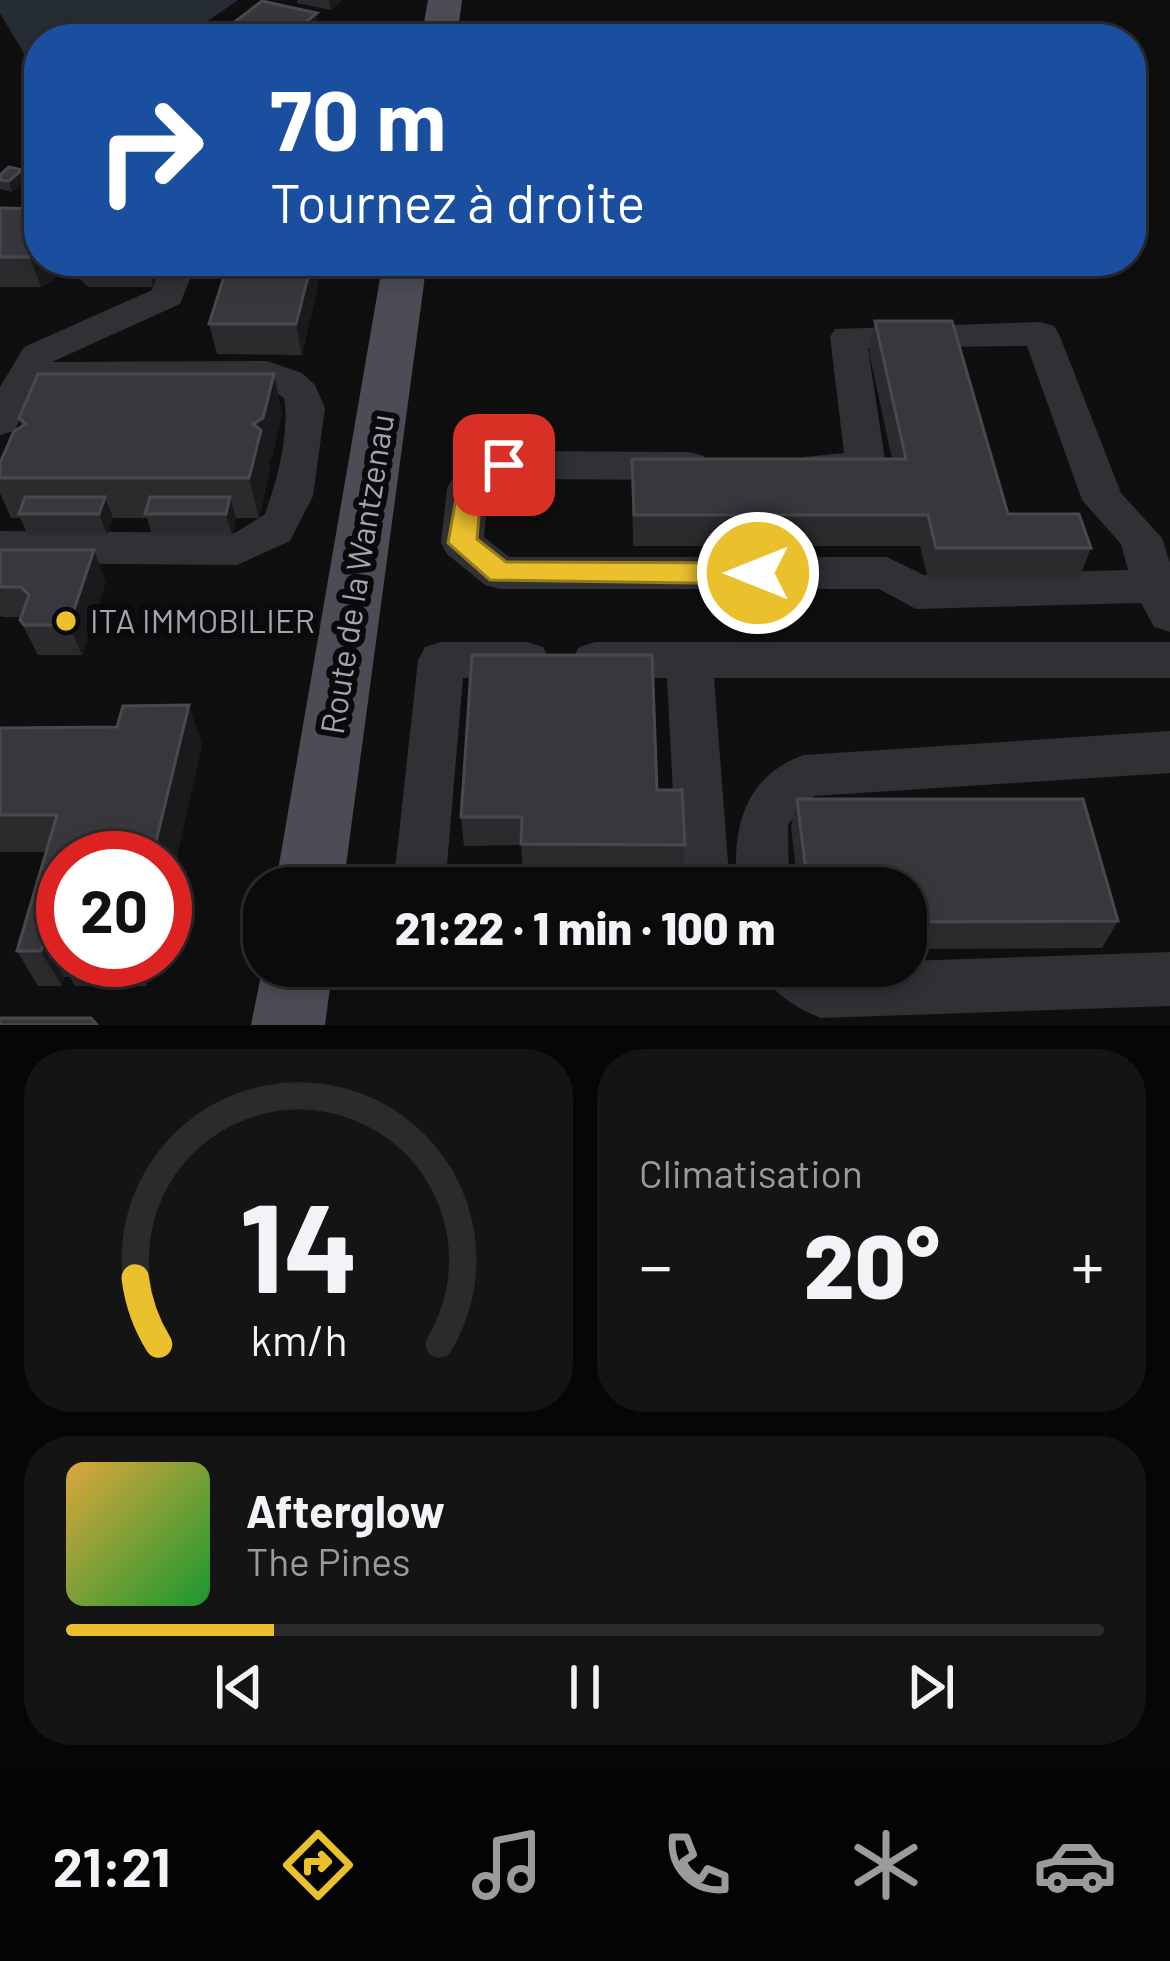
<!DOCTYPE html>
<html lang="fr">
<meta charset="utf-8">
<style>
body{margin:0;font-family:Barlow,sans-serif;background:#141415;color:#f1f3f6;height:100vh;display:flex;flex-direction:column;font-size:45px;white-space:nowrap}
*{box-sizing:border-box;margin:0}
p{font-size:39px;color:#9a9b9d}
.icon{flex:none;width:66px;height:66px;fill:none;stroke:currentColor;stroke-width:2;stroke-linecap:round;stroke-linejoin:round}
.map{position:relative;height:1025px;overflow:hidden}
.side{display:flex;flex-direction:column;gap:24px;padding:24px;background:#060607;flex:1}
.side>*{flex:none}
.top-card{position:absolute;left:24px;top:24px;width:1122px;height:252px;border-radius:48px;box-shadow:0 6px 18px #0003,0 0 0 3px #2b2b2d;background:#1a4fa0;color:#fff;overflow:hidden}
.speed{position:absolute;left:36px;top:831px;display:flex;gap:24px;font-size:60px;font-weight:700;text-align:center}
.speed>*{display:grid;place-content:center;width:156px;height:156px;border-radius:50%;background:#0b0b0c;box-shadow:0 6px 18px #0003,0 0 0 3px #2b2b2d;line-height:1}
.speed .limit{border:18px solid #d22;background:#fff;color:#111}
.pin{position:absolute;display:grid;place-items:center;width:102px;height:102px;color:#fff;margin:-51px;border-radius:24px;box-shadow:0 6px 18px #0006}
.me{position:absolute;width:132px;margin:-66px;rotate:270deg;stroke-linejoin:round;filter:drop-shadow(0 0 9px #0008)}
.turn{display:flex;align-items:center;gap:42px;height:252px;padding:0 48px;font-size:54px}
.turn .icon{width:156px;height:156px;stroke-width:2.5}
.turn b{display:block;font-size:84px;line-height:102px}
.big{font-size:90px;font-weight:800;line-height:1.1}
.side .widget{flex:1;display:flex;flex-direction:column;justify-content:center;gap:18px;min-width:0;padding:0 42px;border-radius:48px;background:#141415}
.side .dial{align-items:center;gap:0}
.dial svg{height:312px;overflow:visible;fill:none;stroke:#2b2b2d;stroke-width:7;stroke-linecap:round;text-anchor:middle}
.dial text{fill:#f1f3f6;stroke:none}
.song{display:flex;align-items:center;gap:36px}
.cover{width:144px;height:144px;border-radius:18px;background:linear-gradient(135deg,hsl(40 70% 55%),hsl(130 70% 35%))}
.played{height:12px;border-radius:6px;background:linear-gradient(90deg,#eac12d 20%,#2b2b2d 20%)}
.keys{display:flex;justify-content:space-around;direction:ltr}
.heat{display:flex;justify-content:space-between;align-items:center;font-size:66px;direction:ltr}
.side .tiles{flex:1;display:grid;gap:24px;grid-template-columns:1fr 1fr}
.widget:last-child{grid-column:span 2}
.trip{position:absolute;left:243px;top:867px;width:684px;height:120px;border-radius:48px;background:#0b0b0c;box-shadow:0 6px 18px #0003,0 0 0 3px #2b2b2d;font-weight:800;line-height:120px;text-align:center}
.tab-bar{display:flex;height:192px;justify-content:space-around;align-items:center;background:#040405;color:#9a9b9d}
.tab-bar .icon{width:84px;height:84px}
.tab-bar .active{color:#eac12d}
.tab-bar b{font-size:54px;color:#f1f3f6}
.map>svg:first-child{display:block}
</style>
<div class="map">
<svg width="1170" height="1025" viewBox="0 0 1170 1025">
<rect width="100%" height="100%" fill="#0f0f10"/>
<!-- water -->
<path fill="#262c33" d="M0 0H238L182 39H39V79L0 13Z"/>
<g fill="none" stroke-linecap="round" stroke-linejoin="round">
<!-- minor -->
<g fill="#303035" fill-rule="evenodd">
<path d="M340 22 377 31 381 37 315 39Z"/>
<path d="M163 261H197L180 304 52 362 267 361 302 373 315 385 325 408 313 496 290 541 237 565 0 563V531L235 533 265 514C277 480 290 434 284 398L264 385 38 387 14 431 0 435V387L24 347 152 290Z"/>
<path d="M1041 322 1054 326 1059 334 1121 493 1162 538 1170 563V632L1154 627 1141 603 916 609 879 589H500L485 585 447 554 441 543 447 488 453 478 504 451 690 452 704 456 710 466 704 476 690 480 512 479 488 495 484 537 509 557H887L924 575 1128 570 1121 544 1082 500 1027 346 868 348 886 467 880 477C857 484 827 484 804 477L798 467 804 457 844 453 830 337 835 329Z"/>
<path d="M441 642H527L543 647 550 660 543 673 527 678H463L445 888H393L418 660 425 647Z"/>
<path d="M595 642H1170V678H714L730 888H678L667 678H595L579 673 572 660 579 647Z"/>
<path d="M1170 731V773L814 796 788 824 789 888H737C732 830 743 776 804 755Z"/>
<path d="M1170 952V1006L821 1018C794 1007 771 993 759 966H906V961Z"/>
</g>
<!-- major -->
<g fill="#4c4d54" fill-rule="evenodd">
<path d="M428 0H462L457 39H421Z"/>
<path d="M383 261H427L343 888H275Z"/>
<path d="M264 960V966H333L325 1025H251Z"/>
</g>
</g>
<!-- wall -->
<g fill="#2b2b2e">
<path d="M297 0H342L331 10 297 3Z"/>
<path d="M22 170 25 181 12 192 0 189V175Z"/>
<path d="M0 208 39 261H163L153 287H89L82 282 78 271 71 277 58 271 53 281 41 287H0Z"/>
<path d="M224 261H316L315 266 318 285 302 355 217 354 209 324 226 270Z"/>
<path d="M875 321 1008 514 1091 548 1079 579H928L920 546H633L632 459H892L869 352Z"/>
<path d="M274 374 282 414 272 458 268 460 270 470 259 518H236L232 535H152L147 518H113L107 535H28L20 518H11L0 493V463L22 426 19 418Z"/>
<path d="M0 550 106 581 82 655H38L20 620 21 617H2L0 615Z"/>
<path d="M0 728 202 744 165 908V858H63V960H153L147 986H75L70 977H64L62 986H38L17 951 46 852H0Z"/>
<path d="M657 790 685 845 682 873H523L521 845 464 846 461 817Z"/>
<path d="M797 799 1118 921 1102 948 906 949V888H798L791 828Z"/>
</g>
<!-- shaded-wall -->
<g fill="#1a1a1c">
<path d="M329 0H342L331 10Z"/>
<path d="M317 13 320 39H285Z"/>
<path d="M22 170 25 181 12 192 9 181Z"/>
<path d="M39 253V261H55L58 271 53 281 41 287 30 257Z"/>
<path d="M66 261H75L78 271 71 277Z"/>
<path d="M146 261H163L153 287Z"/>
<path d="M306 261H316L315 266 318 285 302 355 296 324Z"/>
<path d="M274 374 282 414 272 458 268 460 270 470 259 518 249 478 253 424Z"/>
<path d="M105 497 113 518 107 535 99 514Z"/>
<path d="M230 497 236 518 232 535 226 514Z"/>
<path d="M94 550 106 581 82 655 69 625Z"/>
<path d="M189 705 202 744 165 908V858H152Z"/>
<path d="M44 942 64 977 62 986 41 951Z"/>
<path d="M135 960H153L147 986Z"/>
</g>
<!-- building -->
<g fill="#38383c" stroke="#48494e" stroke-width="3">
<path d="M262 1 317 13 285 39H224L215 37Z"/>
<path d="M9 167 22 170 9 181 0 180V175Z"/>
<path d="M0 208 39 209V253L30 257H0Z"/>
<path d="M229 261H312L296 324H209Z"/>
<path d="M875 321H952L1008 514H1079L1091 548H936L928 515H634L632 459H906Z"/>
<path d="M38 374H274L263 418 253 424 261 430 249 478H0V463L14 431 26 424 19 418Z"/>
<path d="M25 497H105L99 514H19Z"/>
<path d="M150 497H230L226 514H145Z"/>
<path d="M0 550H94L69 625H24L20 620 29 595 21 587H0Z"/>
<path d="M472 655H652L657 790H682L685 845 521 844 522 817H461Z"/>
<path d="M189 705 152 858H63V951H55L58 943 44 942 41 951H17L57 815H0V728L117 727 123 706Z"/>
<path d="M797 799H1083L1118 921 906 922V888H808Z"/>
<path d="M0 1018H91L97 1025H0Z"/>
</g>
<!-- route -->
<path fill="#eac12d" stroke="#987d1d" stroke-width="3" d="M504 456 517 465 481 493 477 539 506 562 758 563 772 573 758 584 490 580 448 543 459 482Z"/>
<!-- markers -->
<circle fill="#eac12d" stroke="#0a0a0b" stroke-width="4.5" cx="66" cy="621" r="12"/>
<g text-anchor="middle" stroke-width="12" stroke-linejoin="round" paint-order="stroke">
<!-- street labels -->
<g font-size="33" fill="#a1a4b1" stroke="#0a0a0b">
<text transform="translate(357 574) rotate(-81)" y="12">Route de la Wantzenau</text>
</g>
<!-- poi labels -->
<g font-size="33" fill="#a1a4b1" stroke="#0a0a0b" text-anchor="start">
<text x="90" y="633">ITA IMMOBILIER</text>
</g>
</g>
</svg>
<div class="speed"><div class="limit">20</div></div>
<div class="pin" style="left:504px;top:465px;background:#d93025"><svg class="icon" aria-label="arrive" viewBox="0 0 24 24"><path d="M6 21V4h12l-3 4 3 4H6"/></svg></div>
<svg class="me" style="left:758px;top:573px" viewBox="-20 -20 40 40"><circle r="17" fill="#eac12d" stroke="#fff" stroke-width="3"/><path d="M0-11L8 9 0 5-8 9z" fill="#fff"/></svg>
<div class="trip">21:22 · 1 min · 100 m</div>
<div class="top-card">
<div class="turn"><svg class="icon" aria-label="right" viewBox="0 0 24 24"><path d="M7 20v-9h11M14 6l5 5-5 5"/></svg><div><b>70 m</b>Tournez à droite</div></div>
</div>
</div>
<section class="side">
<div class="tiles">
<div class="widget dial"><svg viewBox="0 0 100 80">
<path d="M14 69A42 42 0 1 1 86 69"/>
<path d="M14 69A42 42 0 0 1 8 52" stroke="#eac12d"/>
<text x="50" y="56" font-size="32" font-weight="700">14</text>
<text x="50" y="72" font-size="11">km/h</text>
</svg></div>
<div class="widget"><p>Climatisation</p>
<div class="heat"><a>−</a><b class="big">20°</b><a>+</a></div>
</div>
<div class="widget">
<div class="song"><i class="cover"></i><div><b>Afterglow</b><p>The Pines</p></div></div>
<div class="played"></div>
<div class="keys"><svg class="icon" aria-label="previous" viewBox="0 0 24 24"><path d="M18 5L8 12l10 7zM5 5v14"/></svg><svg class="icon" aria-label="pause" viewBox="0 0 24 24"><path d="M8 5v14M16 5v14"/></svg><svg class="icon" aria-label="next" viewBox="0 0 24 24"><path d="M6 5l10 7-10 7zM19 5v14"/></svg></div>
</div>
</div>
</section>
<nav class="tab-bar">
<b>21:21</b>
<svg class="icon active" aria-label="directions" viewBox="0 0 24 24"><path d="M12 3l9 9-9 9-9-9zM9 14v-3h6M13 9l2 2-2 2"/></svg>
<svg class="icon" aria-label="music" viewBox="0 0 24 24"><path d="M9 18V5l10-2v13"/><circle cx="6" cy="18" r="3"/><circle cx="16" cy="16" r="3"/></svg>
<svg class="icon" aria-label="phone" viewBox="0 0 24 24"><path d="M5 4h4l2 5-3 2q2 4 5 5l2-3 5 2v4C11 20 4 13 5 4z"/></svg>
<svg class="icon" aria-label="climate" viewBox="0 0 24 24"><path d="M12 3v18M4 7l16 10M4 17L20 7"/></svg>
<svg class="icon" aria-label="car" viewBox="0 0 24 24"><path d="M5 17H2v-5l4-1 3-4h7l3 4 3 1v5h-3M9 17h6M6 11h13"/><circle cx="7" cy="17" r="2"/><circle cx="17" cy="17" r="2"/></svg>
</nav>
